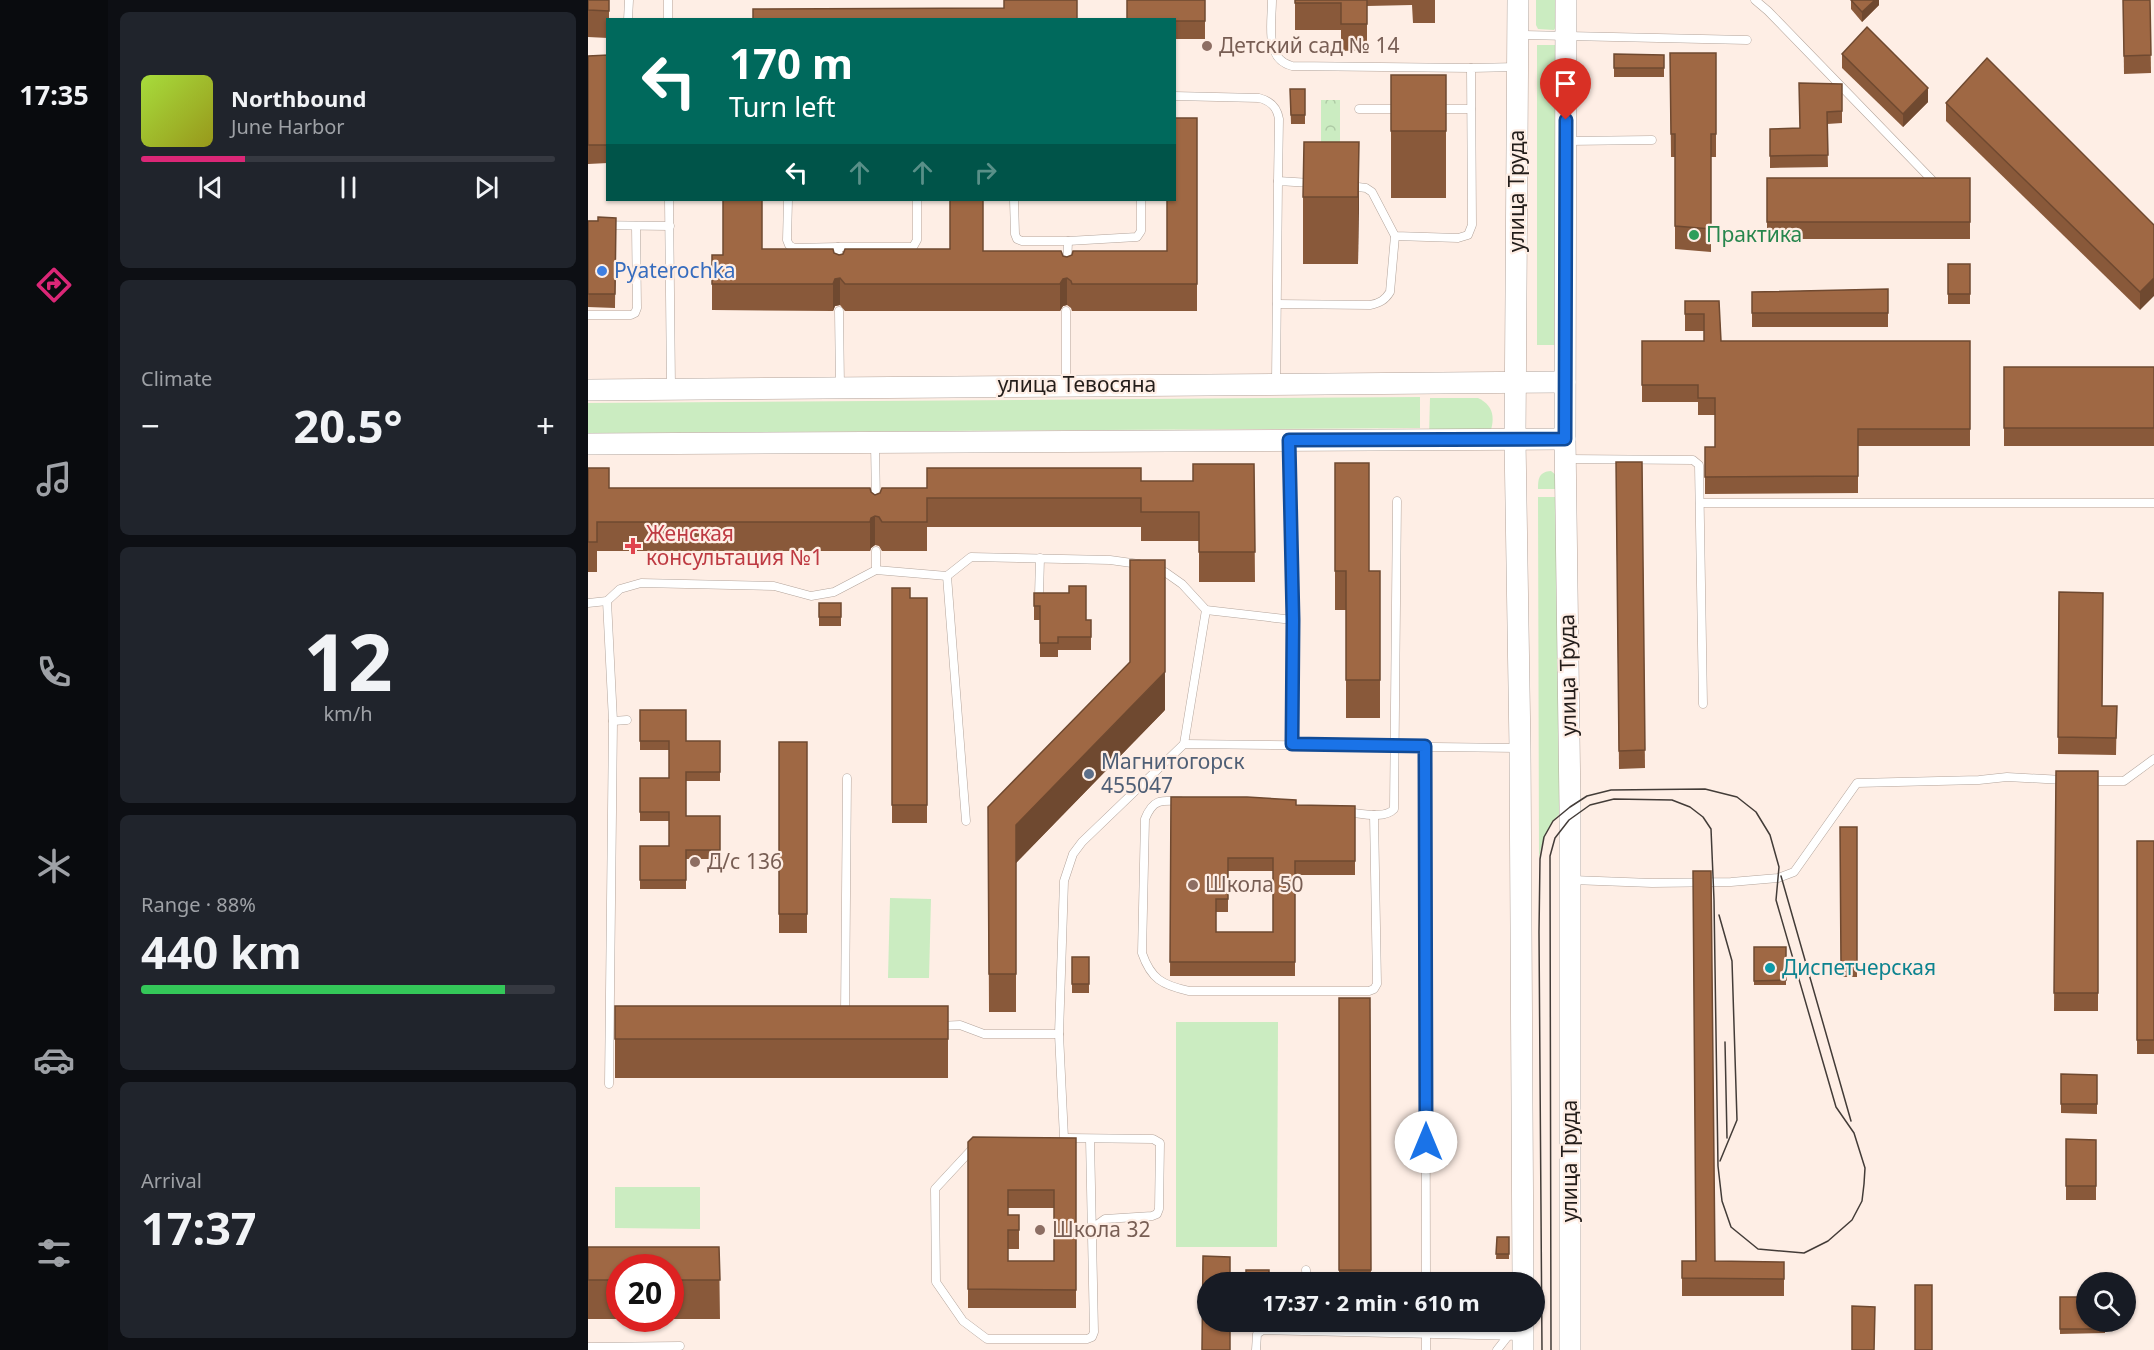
<!DOCTYPE html>
<meta charset="utf-8">
<style>
body{margin:0;font-family:"Noto Sans",sans-serif;background:#20242c;color:#f1f3f6;height:100vh;display:flex;flex-direction:column;font-size:22px;white-space:nowrap}
*{box-sizing:border-box;margin:0}
p{font-size:20px;color:#9ea1a6}
.icon{flex:none;width:33px;height:33px;fill:none;stroke:currentColor;stroke-width:2;stroke-linecap:round;stroke-linejoin:round}
.map{position:relative;flex:1;overflow:hidden}
.panel{display:flex;flex-direction:column;gap:12px;padding:12px;background:#0d0f14;width:480px}
.panel>*{flex:none}
.top-card{position:absolute;left:18px;top:18px;width:570px;height:183px;border-radius:0px;box-shadow:0 2px 4px #0004;background:#00695c;color:#fff;overflow:hidden}
.controls{position:absolute;left:1488px;top:1272px;display:grid;gap:12px}
.controls a{display:grid;place-items:center;width:60px;height:60px;border-radius:50%;background:#171b24;box-shadow:0 2px 4px #0004;font-size:30px}
.speed{position:absolute;left:18px;top:1254px;display:flex;gap:12px;font-size:30px;font-weight:700;text-align:center}
.speed>*{display:grid;place-content:center;width:78px;height:78px;border-radius:50%;background:#171b24;box-shadow:0 2px 4px #0004;line-height:1}
.speed .limit{border:9px solid #d22;background:#fff;color:#111}
.pin{position:absolute;display:grid;place-items:center;width:51px;height:51px;color:#fff;margin:-62px -26px;border-radius:50% 50% 50% 0;rotate:-45deg;box-shadow:0 0 6px #0007}
.pin .icon{rotate:45deg}
.me{position:absolute;width:66px;margin:-33px;rotate:0deg;stroke-linejoin:round;filter:drop-shadow(0 0 4px #0008)}
.turn{display:flex;align-items:center;gap:21px;height:126px;padding:0 24px;font-size:27px}
.turn .icon{width:78px;height:78px;stroke-width:2.5}
.turn b{display:block;font-size:42px;line-height:51px}
.lanes{display:flex;align-items:center;height:57px;padding:0 24px;background:#0003;justify-content:center;gap:30px;direction:ltr}
.lanes .off{opacity:.35}
.big{font-size:45px;font-weight:700;line-height:1.1}
.panel .widget{flex:1;display:flex;flex-direction:column;justify-content:center;gap:9px;min-width:0;padding:0 21px;border-radius:9px;background:#20242c}
.panel .dial{align-items:center;gap:0}
.dial b{font-size:78px;line-height:1}
.song{display:flex;align-items:center;gap:18px}
.cover{width:72px;height:72px;border-radius:9px;background:linear-gradient(135deg,hsl(80 70% 55%),hsl(60 70% 35%))}
.played{height:6px;border-radius:3px;background:linear-gradient(90deg,#db2777 25%,#363941 25%)}
.keys{display:flex;justify-content:space-around;direction:ltr}
.heat{display:flex;justify-content:space-between;align-items:center;font-size:33px;direction:ltr}
.charge{height:9px;border-radius:4px;background:linear-gradient(90deg,#34c759 88%,#363941 0)}
.trip{position:absolute;left:609px;top:1272px;width:348px;height:60px;border-radius:30px;background:#171b24;box-shadow:0 2px 4px #0004;font-weight:700;line-height:60px;text-align:center}
main{display:flex;flex:1;min-height:0}
.tabs{display:flex;flex-direction:column;width:108px;justify-content:space-around;align-items:center;background:#090b0e;color:#9ea1a6}
.tabs .icon{width:42px;height:42px}
.tabs .on{color:#db2777}
.tabs b{font-size:27px;color:#f1f3f6}
.map>svg:first-child{display:block}
</style>
<main>
<nav class="tabs">
<b>17:35</b>
<svg class="icon on" aria-label="directions" viewBox="0 0 24 24"><path d="M12 3l9 9-9 9-9-9zM9 14v-3h6M13 9l2 2-2 2"/></svg>
<svg class="icon" aria-label="music" viewBox="0 0 24 24"><path d="M9 18V5l10-2v13"/><circle cx="6" cy="18" r="3"/><circle cx="16" cy="16" r="3"/></svg>
<svg class="icon" aria-label="phone" viewBox="0 0 24 24"><path d="M5 4h4l2 5-3 2q2 4 5 5l2-3 5 2v4C11 20 4 13 5 4z"/></svg>
<svg class="icon" aria-label="climate" viewBox="0 0 24 24"><path d="M12 3v18M4 7l16 10M4 17L20 7"/></svg>
<svg class="icon" aria-label="car" viewBox="0 0 24 24"><path d="M5 17H2v-5l4-1 3-4h7l3 4 3 1v5h-3M9 17h6M6 11h13"/><circle cx="7" cy="17" r="2"/><circle cx="17" cy="17" r="2"/></svg>
<svg class="icon" aria-label="filters" viewBox="0 0 24 24"><path d="M4 7h16M4 17h16"/><circle cx="9" cy="7" r="2"/><circle cx="15" cy="17" r="2"/></svg>
</nav>
<section class="panel">
<div class="widget">
<div class="song"><i class="cover"></i><div><b>Northbound</b><p>June Harbor</p></div></div>
<div class="played"></div>
<div class="keys"><svg class="icon" aria-label="previous" viewBox="0 0 24 24"><path d="M18 5L8 12l10 7zM5 5v14"/></svg><svg class="icon" aria-label="pause" viewBox="0 0 24 24"><path d="M8 5v14M16 5v14"/></svg><svg class="icon" aria-label="next" viewBox="0 0 24 24"><path d="M6 5l10 7-10 7zM19 5v14"/></svg></div>
</div>
<div class="widget"><p>Climate</p>
<div class="heat"><a>−</a><b class="big">20.5°</b><a>+</a></div>
</div>
<div class="widget dial"><b>12</b><p>km/h</p></div>
<div class="widget"><p>Range · 88%</p><b class="big">440 km</b><div class="charge"></div></div>
<div class="widget"><p>Arrival</p><b class="big">17:37</b></div>
</section>
<div class="map">
<svg width="1566" height="1350" viewBox="0 0 1566 1350">
<defs>
<pattern id="park-crowns" width="20" height="18" patternUnits="userSpaceOnUse" patternTransform="scale(1.5)"><rect width="20" height="18" fill="#cbecc1"/><path d="M2 6a3 3 0 1 1 6 0M12 15a3 3 0 1 1 6 0" fill="none" stroke="#aecaa5"/></pattern>
</defs>
<rect width="100%" height="100%" fill="#feeee5"/>
<!-- green -->
<g fill="#cbecc1">
<path d="M948 0H969V25L966 30 950 29 948 25Z"/>
<rect x="949" y="45" width="21" height="300"/>
<path d="M832 397V428L0 433V403Z"/>
<path d="M842 398H890C904 405 907 415 903 430L841 438Z"/>
<path d="M963 471 968 475 971 489H950C950 478 951 472 963 471Z"/>
<path d="M950 497H971L973 812C959 826 954 840 951 859Z"/>
<path d="M302 898 343 899 341 978H300Z"/>
<path d="M588 1022H690L689 1247H588Z"/>
<path d="M27 1187H112V1229L27 1228Z"/>
</g>
<!-- park -->
<rect fill="url(#park-crowns)" x="733" y="100" width="19" height="52"/>
<g fill="none" stroke-linecap="round" stroke-linejoin="round">
<defs>
<g id="service">
<path d="M80 0V20"/>
<path d="M684 0C684 23 676 59 704 66L883 68"/>
<path d="M1167 0 1180 11 1344 180"/>
<path d="M40 20 41 0"/>
<path d="M931 35 1159 40"/>
<path d="M586 96 671 98C683 101 689 107 691 119L690 181"/>
<path d="M771 109H811"/>
<path d="M850 109H883"/>
<path d="M979 141 1064 140"/>
<path d="M762 186 778 188 784 192 807 236 870 238 880 235 884 225 883 68 929 67"/>
<path d="M81 200 83 387"/>
<path d="M200 200 199 240 201 245 206 248 250 247V263"/>
<path d="M426 200 427 234 429 239 434 241H480L479 267"/>
<path d="M0 225 82 226"/>
<path d="M480 241 549 237 553 231V200"/>
<path d="M250 247H325L329 240V200"/>
<path d="M689 304 782 305C792 303 797 300 802 292L807 236"/>
<path d="M251 311 252 386"/>
<path d="M0 315H43L47 313 49 308 48 226"/>
<path d="M688 382 690 181 723 183"/>
<path d="M478 385V311"/>
<path d="M287 443 288 503"/>
<path d="M979 459 1105 460 1111 465 1115 704"/>
<path d="M1112 503H1566"/>
<path d="M288 551V570"/>
<path d="M568 569 577 572 594 584 618 610 705 620 701 441"/>
<path d="M359 576 378 821"/>
<path d="M451 596 452 558"/>
<path d="M19 601 25 721 21 1084"/>
<path d="M0 603 19 601 32 589 53 583 186 586 223 596 246 592 288 570 359 576 383 557 522 560 551 564"/>
<path d="M25 721 39 720"/>
<path d="M596 744 618 610"/>
<path d="M704 744 705 620"/>
<path d="M837 745 838 1282"/>
<path d="M1502 781H1536L1566 759"/>
<path d="M593 801C573 800 565 799 557 819L554 953C563 979 574 985 601 991H781L786 989 789 984 786 815"/>
<path d="M757 812C771 813 796 820 806 809L809 501"/>
<path d="M984 880 1064 883 1143 882 1190 878 1206 872 1269 783 1391 780 1419 777 1475 780"/>
<path d="M257 1013 259 778"/>
<path d="M350 1026 372 1025 396 1034H471L476 881 485 854 494 842 596 744 930 748"/>
<path d="M471 1034 476 1138"/>
<path d="M480 1138 565 1139 572 1143 571 1209 569 1214 564 1216 517 1219 510 1224 504 1234"/>
<path d="M386 1147 347 1189 348 1282 375 1321 399 1339H499L504 1337 506 1332 502 1139"/>
<path d="M718 1270 719 1282"/>
<path d="M0 1347 92 1346"/>
<path d="M668 1350 669 1334 675 1330 934 1336"/>
<path d="M838 1350V1322"/>
<path d="M909 1350 920 1336"/>
</g>
<g id="secondary">
<path d="M930 0 927 440 932 748 935 1282"/>
<path d="M978 0 977 439 982 807V1350"/>
<path d="M0 390 977 382"/>
<path d="M0 444 977 439"/>
<path d="M935 1322V1350"/>
</g>
</defs>
<!-- service casing -->
<use href="#service" stroke="#b3a49b" stroke-width="9"/>
<!-- secondary casing -->
<use href="#secondary" stroke="#b3a49b" stroke-width="22"/>
<!-- service -->
<use href="#service" stroke="#fff" stroke-width="8"/>
<!-- secondary -->
<use href="#secondary" stroke="#fff" stroke-width="21"/>
<!-- tram -->
<g stroke="#433c38" stroke-width="1.5">
<path d="M1193 876 1263 1121"/>
<path d="M1131 915 1144 961 1149 1120 1132 1161"/>
<path d="M1137 1042 1139 1138"/>
<path d="M954 1350 951 932 952 859 956 837 965 821 982 807 999 796 1023 790 1117 789 1149 797 1168 812 1182 835 1191 867 1188 900 1248 1107 1266 1133 1277 1168 1276 1184 1274 1201 1264 1220 1240 1241 1216 1253 1170 1249 1143 1227 1134 1201 1130 1166 1126 900 1123 829 1115 817 1102 807 1084 800 1026 799 1002 805 981 820 967 838 962 856 963 1350"/>
</g>
</g>
<!-- wall -->
<g fill="#89593a" fill-rule="evenodd">
<path d="M0 0H21V20H20V38L0 37Z"/>
<path d="M617 0V39H586V20Z"/>
<path d="M707 0H847V23H825L824 5 779 6V50L753 51V30H707Z"/>
<path d="M1263 0H1291V5L1274 22 1263 9Z"/>
<path d="M1535 0H1562L1563 73 1536 74Z"/>
<path d="M1082 53H1128V157H1123V252L1087 249V157H1083Z"/>
<path d="M1026 54 1076 55V77H1026Z"/>
<path d="M1254 54 1340 102 1315 127 1254 68Z"/>
<path d="M20 55V163L0 164V56Z"/>
<rect x="803" y="75" width="55" height="123"/>
<path d="M1254 84V123L1239 124 1240 167 1182 168V129L1212 128Z"/>
<path d="M702 89H717V124H703Z"/>
<path d="M1358 103 1566 225 1552 310 1358 121Z"/>
<path d="M609 118V311H484L483 308 479 305 475 306 472 311H257L252 305 247 306 245 311 124 310V255H135L174 249 246 253 251 255 395 251 475 256 479 257 579 251Z"/>
<path d="M771 142 770 264H715V197Z"/>
<rect x="1179" y="178" width="203" height="61"/>
<path d="M28 218 27 308 0 307V221H10Z"/>
<rect x="1360" y="264" width="22" height="40"/>
<path d="M1300 289V327H1164V292Z"/>
<path d="M1097 301H1131L1133 341H1382V446H1270V493L1117 494V447H1127V415H1110V402H1054V341H1116V331H1097Z"/>
<rect x="1416" y="367" width="150" height="79"/>
<path d="M1028 462H1054L1057 768 1031 769Z"/>
<path d="M747 463 781 571H792V718H758V610H747Z"/>
<path d="M666 464 667 582H611V541H553V527H339V551H294L291 546 287 545 283 548 282 551H9V572H0V468L21 488 283 492 287 495 339 488 553 481H605Z"/>
<path d="M304 588 322 598H339V823H304Z"/>
<path d="M1471 592 1514 706H1529L1528 755 1470 754Z"/>
<path d="M446 593 498 620H503V650H470V657H452V620H446Z"/>
<rect x="231" y="603" width="22" height="23"/>
<path d="M52 710 98 741H132V781H98V816H132V859H98V889H52V846H81V821H52V778H81V750H52Z"/>
<path d="M577 710 428 863V1012H401L400 807Z"/>
<rect x="191" y="742" width="28" height="191"/>
<path d="M1468 771H1510V1011H1466Z"/>
<path d="M583 797 708 805 767 806V875H707V976H582ZM640 871H685V932H628V912H640Z"/>
<path d="M1252 827H1269V977H1253Z"/>
<rect x="1549" y="841" width="17" height="213"/>
<rect x="1166" y="947" width="32" height="38"/>
<rect x="484" y="957" width="17" height="36"/>
<path d="M751 998H782L783 1282H751Z"/>
<rect x="27" y="1006" width="333" height="72"/>
<path d="M1473 1074 1509 1075V1114L1473 1113Z"/>
<path d="M488 1138V1308H380V1142ZM420 1208H466V1261H420V1249H431V1215H420Z"/>
<path d="M1478 1139 1508 1140V1200H1478Z"/>
<path d="M909 1237H921V1259H908Z"/>
<path d="M0 1247H131L132 1319H0ZM32 1268H82V1318H32Z"/>
<path d="M1094 1261 1196 1262V1296H1094Z"/>
<path d="M1472 1297 1517 1322V1333L1472 1334Z"/>
</g>
<!-- shaded-wall -->
<g fill="#6f4930">
<path d="M1287 0H1291V5L1274 22V12Z"/>
<path d="M1340 88V102L1315 127V114Z"/>
<path d="M771 142V209L770 264V197Z"/>
<path d="M252 278V305L247 306 245 311V284L247 279Z"/>
<path d="M479 278V305L475 306 472 311V284L475 279Z"/>
<path d="M1566 278V296L1552 310V292Z"/>
<path d="M287 516V545L283 548 282 551V522L283 518Z"/>
<path d="M577 672V710L428 863V825Z"/>
</g>
<!-- building -->
<g fill="#9f6844" stroke="#6f4930" stroke-width="1.5" fill-rule="evenodd">
<path d="M0 0H21V11L0 10Z"/>
<path d="M416 0H489V20H165V9L416 8Z"/>
<path d="M539 0H617V21H586V20H539Z"/>
<path d="M707 0H779V24H753V3H707Z"/>
<path d="M1263 0H1287L1274 12Z"/>
<path d="M1535 0H1562L1563 55 1536 56Z"/>
<path d="M1279 27 1340 88 1315 114 1254 54Z"/>
<path d="M1082 53H1128V134H1123V229L1087 226V134H1083Z"/>
<path d="M1026 54 1076 55V68H1026Z"/>
<path d="M20 55V145H0V56Z"/>
<path d="M1399 58 1566 225V278L1552 292 1358 103Z"/>
<rect x="803" y="75" width="55" height="56"/>
<path d="M1211 83 1254 84V111L1239 112 1240 155 1182 156V129L1212 128Z"/>
<path d="M702 89H717V115H703Z"/>
<path d="M586 118H609V284H484L483 281 479 278 475 279 472 284H257L252 278 247 279 245 284H124V255H135V200H174V249H245L246 253 251 255 255 254 257 249H362V200H395V251H473L475 256 479 257 484 255 485 251H579V200H586Z"/>
<path d="M716 142H771L770 197H715Z"/>
<rect x="1179" y="178" width="203" height="44"/>
<path d="M10 217 28 218 27 294H0V221H10Z"/>
<rect x="1360" y="264" width="22" height="30"/>
<path d="M1300 289V313H1164V292Z"/>
<path d="M1097 301H1131L1133 341H1382V429H1270V476L1117 477V447H1127V398H1110V385H1054V341H1116V314H1097Z"/>
<rect x="1416" y="367" width="150" height="61"/>
<path d="M1028 462H1054L1057 750 1031 751Z"/>
<path d="M747 463H781V571H792V680H758V571H747Z"/>
<path d="M605 464H666L667 552H611V512H553V498H339V522H294L291 517 287 516 283 518 282 522H9V542H0V468H21V488H282L283 492 287 495 292 493 294 488H339V468H553V481H605Z"/>
<path d="M542 560H577V672L428 825V974H401L400 807 542 662Z"/>
<path d="M481 586H498V620H503V637H470V643H452V606H446V593H481Z"/>
<path d="M304 588H322V598H339V805H304Z"/>
<path d="M1471 592 1515 593 1514 706H1529L1528 738 1470 737Z"/>
<rect x="231" y="603" width="22" height="14"/>
<path d="M52 710H98V741H132V772H98V816H132V850H98V880H52V846H81V812H52V778H81V741H52Z"/>
<rect x="191" y="742" width="28" height="172"/>
<path d="M1468 771H1510V993H1466Z"/>
<path d="M583 797H659L708 800V805L767 806V861H707V962H582ZM640 858H685V932H628V899H640Z"/>
<path d="M1252 827H1269V963H1253Z"/>
<rect x="1549" y="841" width="17" height="199"/>
<path d="M1105 871H1123L1127 1261 1196 1262V1279L1094 1278V1261H1108Z"/>
<path d="M1166 947H1198V980L1166 981Z"/>
<rect x="484" y="957" width="17" height="27"/>
<path d="M751 998H782L783 1270H751Z"/>
<rect x="27" y="1006" width="333" height="33"/>
<path d="M1473 1074 1509 1075V1104H1473Z"/>
<path d="M385 1137 488 1138V1290L380 1289V1142ZM420 1190H466V1261H420V1230H431V1215H420Z"/>
<path d="M1478 1139 1508 1140V1186H1478Z"/>
<path d="M909 1237H921V1254H908Z"/>
<path d="M0 1247H131L132 1280H82V1268H32V1280H0Z"/>
<path d="M615 1256 642 1257V1282H620V1322H642V1350H614Z"/>
<rect x="658" y="1270" width="23" height="12"/>
<rect x="1327" y="1285" width="17" height="65"/>
<path d="M1472 1297H1498V1322H1517V1329H1472Z"/>
<path d="M1264 1306 1287 1307 1286 1350H1264Z"/>
</g>
<g fill="none" stroke-linecap="round" stroke-linejoin="round">
<defs>
<path id="route" d="M838 1142 837 746 704 744 705 620 701 440 977 439 978 120"/>
</defs>
<!-- route casing -->
<use href="#route" stroke="#114b97" stroke-width="15"/>
<!-- route -->
<use href="#route" stroke="#1a73e8" stroke-width="10"/>
</g>
<!-- markers -->
<g fill="#8d6e63" stroke="#feeee5" stroke-width="2">
<circle cx="619" cy="46" r="6"/>
<circle cx="107" cy="862" r="6"/>
<circle cx="605" cy="885" r="6"/>
<circle cx="452" cy="1230" r="6"/>
</g>
<circle fill="#2e9e5b" stroke="#feeee5" stroke-width="2" cx="1106" cy="235" r="6"/>
<circle fill="#3f7fe0" stroke="#feeee5" stroke-width="2" cx="14" cy="271" r="6"/>
<path fill="#e0444e" stroke="#feeee5" stroke-width="2" d="M42 537h6v6h6v6h-6v6h-6v-6h-6v-6h6z"/>
<circle fill="#5c6f8a" stroke="#feeee5" stroke-width="2" cx="501" cy="774" r="6"/>
<circle fill="#0f9aa8" stroke="#feeee5" stroke-width="2" cx="1182" cy="968" r="6"/>
<g text-anchor="middle" stroke-width="4.5" stroke-linejoin="round" paint-order="stroke">
<!-- education labels -->
<g font-size="21" fill="#785e54" stroke="#feeee5" text-anchor="start">
<text x="631" y="53">Детский сад № 14</text>
<text x="119" y="869">Д/с 136</text>
<text x="617" y="892">Школа 50</text>
<text x="464" y="1237">Школа 32</text>
</g>
<!-- street labels -->
<g font-size="21" fill="#231d1a" stroke="#feeee5">
<text transform="translate(929 191) rotate(-90)" y="7">улица Труда</text>
<text x="489" y="392">улица Тевосяна</text>
<text transform="translate(980 675) rotate(-91)" y="7">улица Труда</text>
<text transform="translate(982 1161) rotate(-90)" y="7">улица Труда</text>
</g>
<!-- leisure labels -->
<g font-size="21" fill="#27864d" stroke="#feeee5" text-anchor="start">
<text x="1118" y="242">Практика</text>
</g>
<!-- shop labels -->
<g font-size="21" fill="#366cbe" stroke="#feeee5" text-anchor="start">
<text x="26" y="278">Pyaterochka</text>
</g>
<!-- health labels -->
<g font-size="21" fill="#be3a42" stroke="#feeee5" text-anchor="start">
<text x="58" y="541">Женская<tspan x="58" dy="24">консультация №1</tspan></text>
</g>
<!-- service labels -->
<g font-size="21" fill="#4e5e75" stroke="#feeee5" text-anchor="start">
<text x="513" y="769">Магнитогорск<tspan x="513" dy="24">455047</tspan></text>
</g>
<!-- culture labels -->
<g font-size="21" fill="#0d838f" stroke="#feeee5" text-anchor="start">
<text x="1194" y="975">Диспетчерская</text>
</g>
</g>
</svg>
<div class="controls">
<a><svg class="icon" aria-label="search" viewBox="0 0 24 24"><circle cx="10" cy="10" r="6"/><path d="M15 15l6 6"/></svg></a>
</div>
<div class="speed"><div class="limit">20</div></div>
<div class="pin" style="left:978px;top:120px;background:#d93025"><svg class="icon" aria-label="arrive" viewBox="0 0 24 24"><path d="M6 21V4h12l-3 4 3 4H6"/></svg></div>
<svg class="me" style="left:838px;top:1142px" viewBox="-20 -20 40 40"><circle r="19" fill="#fff"/><path d="M0-13L10 11 0 6-10 11z" fill="#1a73e8"/></svg>
<div class="trip">17:37 · 2 min · 610 m</div>
<div class="top-card">
<div class="turn"><svg class="icon" aria-label="left" viewBox="0 0 24 24"><path d="M17 20v-9H6M10 6l-5 5 5 5"/></svg><div><b>170 m</b>Turn left</div></div>
<div class="lanes"><svg class="icon" aria-label="left" viewBox="0 0 24 24"><path d="M17 20v-9H6M10 6l-5 5 5 5"/></svg><svg class="icon off" aria-label="ahead" viewBox="0 0 24 24"><path d="M12 20V5M6 11l6-6 6 6"/></svg><svg class="icon off" aria-label="ahead" viewBox="0 0 24 24"><path d="M12 20V5M6 11l6-6 6 6"/></svg><svg class="icon off" aria-label="right" viewBox="0 0 24 24"><path d="M7 20v-9h11M14 6l5 5-5 5"/></svg></div>
</div>
</div>
</main>
